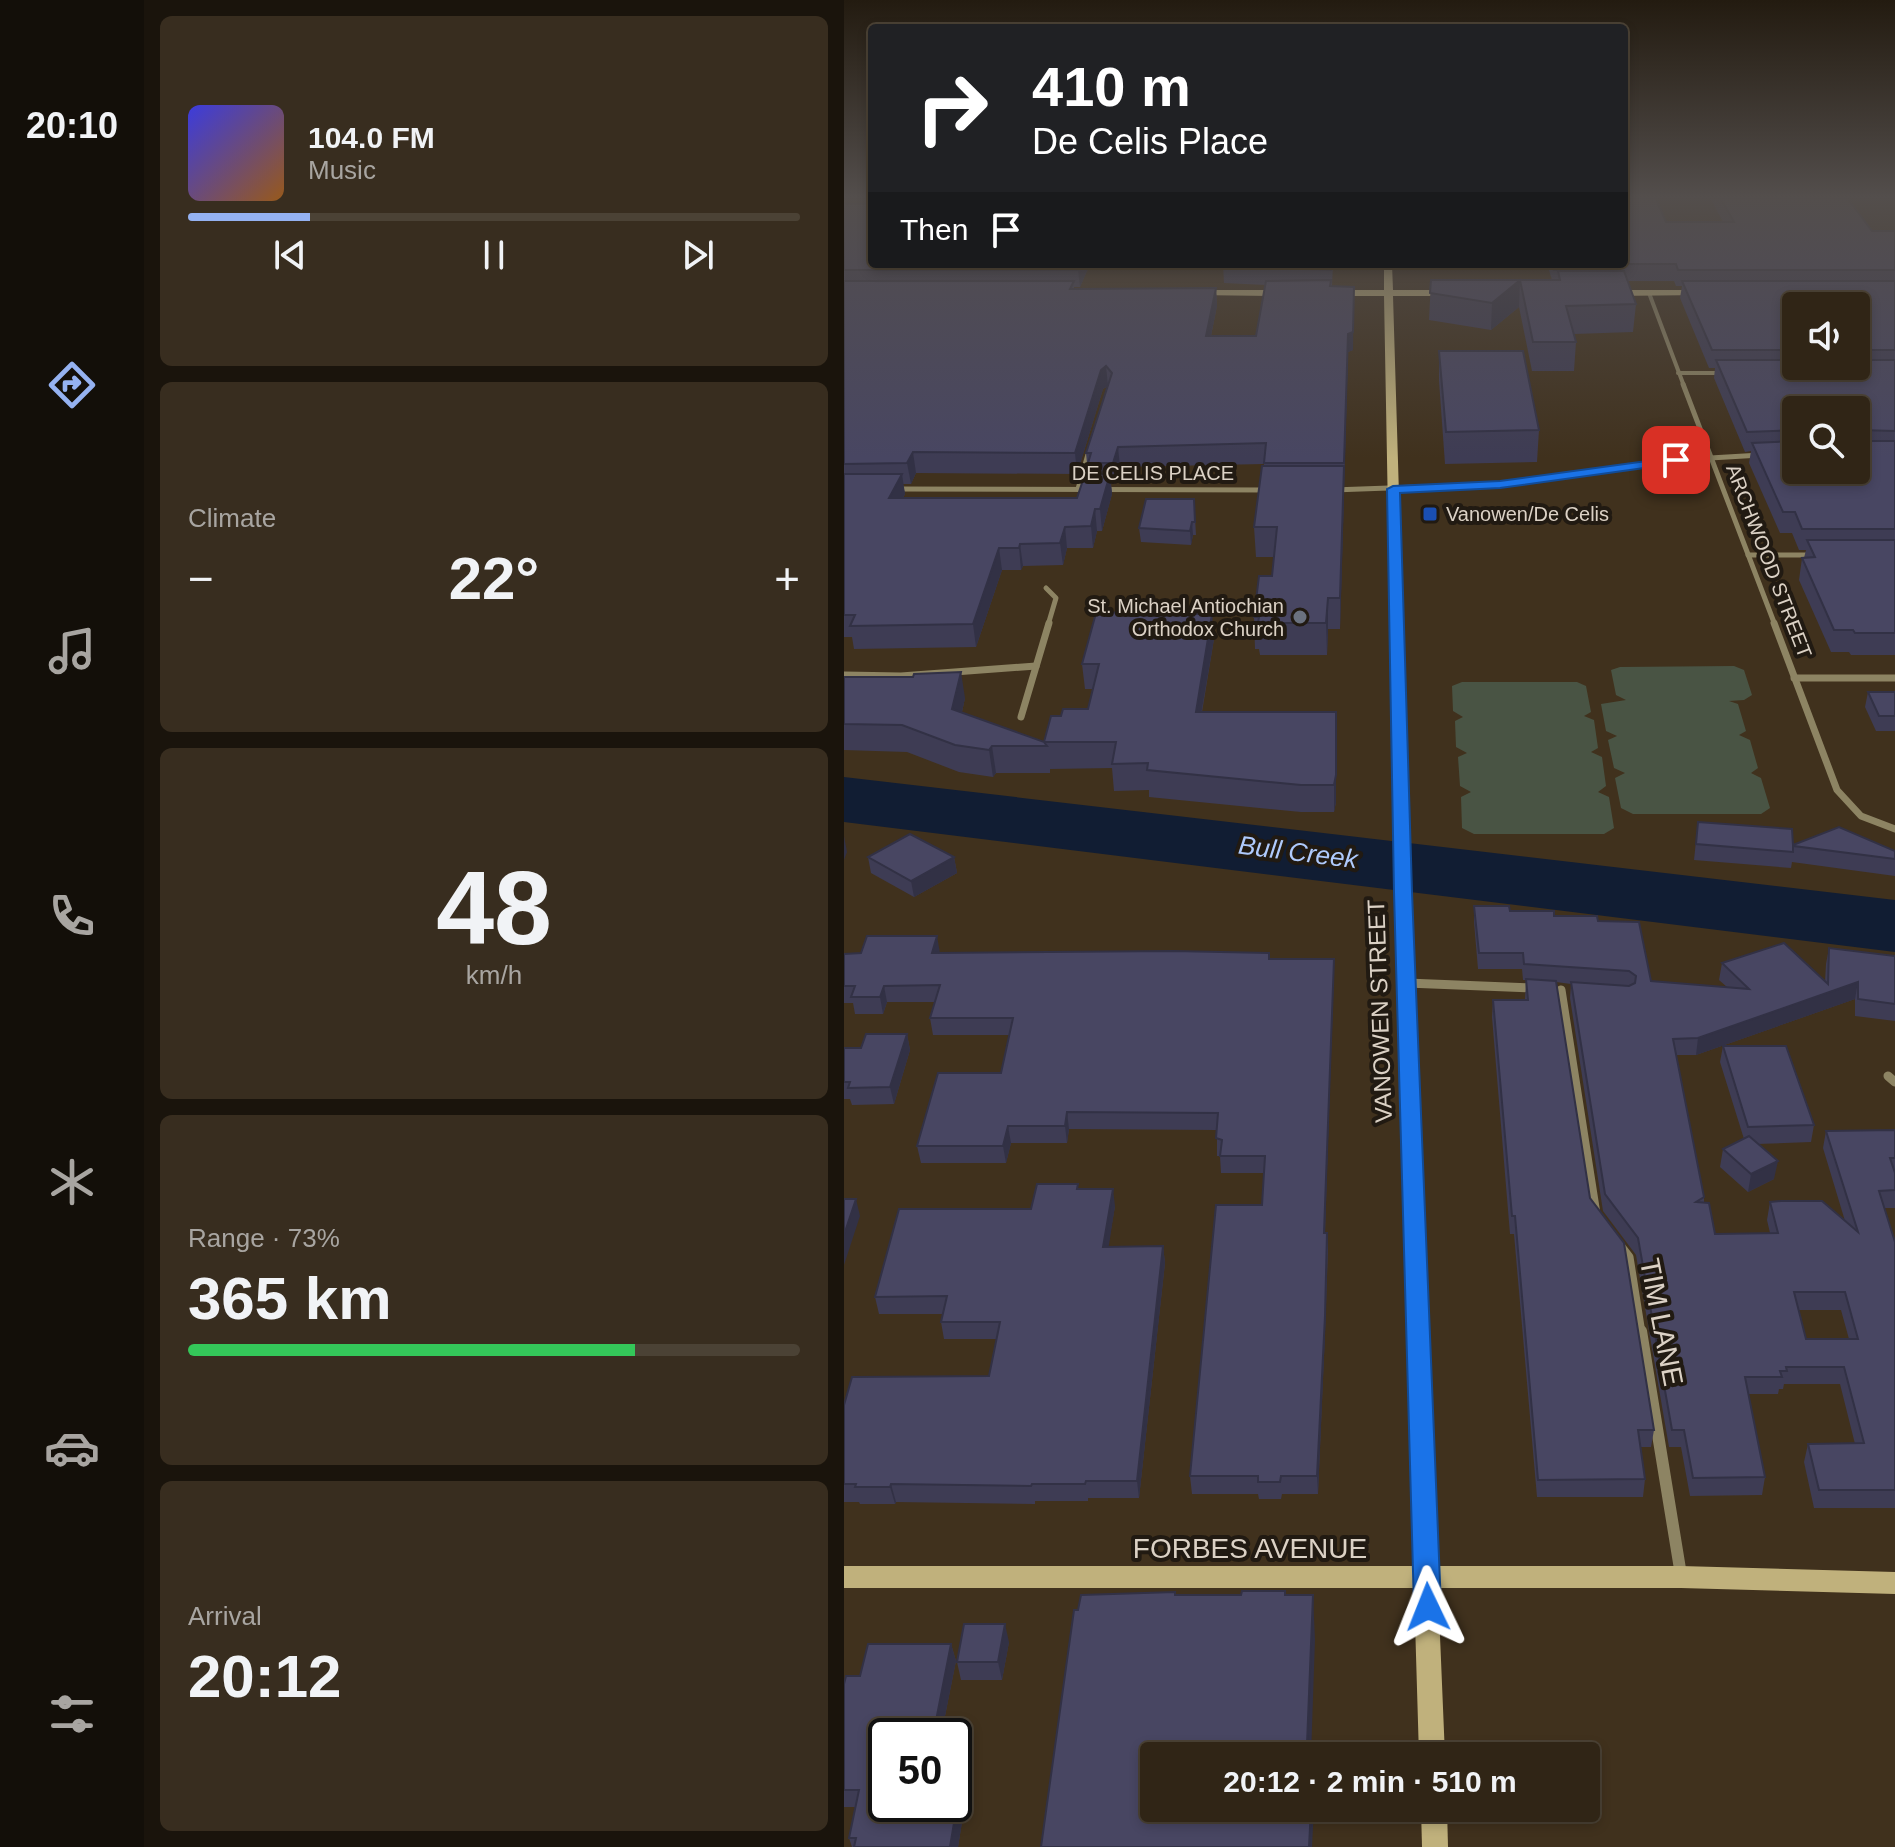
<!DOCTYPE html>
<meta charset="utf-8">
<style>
body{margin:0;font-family:Helvetica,sans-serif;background:#382d1f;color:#f1f3f6;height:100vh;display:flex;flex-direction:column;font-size:30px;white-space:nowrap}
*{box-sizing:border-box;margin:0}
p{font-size:26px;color:#a8a5a1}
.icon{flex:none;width:44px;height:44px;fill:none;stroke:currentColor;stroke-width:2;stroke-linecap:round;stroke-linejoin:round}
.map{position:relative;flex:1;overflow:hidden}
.sheet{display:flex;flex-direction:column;gap:16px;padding:16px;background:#1a140c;width:700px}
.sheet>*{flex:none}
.banner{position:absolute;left:24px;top:24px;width:760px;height:244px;border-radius:8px;box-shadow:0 4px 12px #0003,0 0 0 2px #4b4235;background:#202124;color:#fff;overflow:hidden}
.tools{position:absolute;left:938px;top:292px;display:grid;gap:16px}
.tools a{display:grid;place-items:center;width:88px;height:88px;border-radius:8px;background:#302516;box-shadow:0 4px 12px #0003,0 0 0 2px #4b4235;font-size:40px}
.speed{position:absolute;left:24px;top:1718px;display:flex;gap:16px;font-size:40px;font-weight:700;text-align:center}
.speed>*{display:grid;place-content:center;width:104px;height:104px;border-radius:50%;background:#302516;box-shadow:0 4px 12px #0003,0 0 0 2px #4b4235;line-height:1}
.speed .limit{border:4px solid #111;border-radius:12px;background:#fff;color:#111}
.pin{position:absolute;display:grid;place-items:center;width:68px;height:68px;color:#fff;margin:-34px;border-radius:16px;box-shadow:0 4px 12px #0006}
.me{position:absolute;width:88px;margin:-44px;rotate:358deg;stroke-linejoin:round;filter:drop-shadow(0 0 6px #0008)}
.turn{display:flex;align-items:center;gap:28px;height:168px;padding:0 32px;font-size:36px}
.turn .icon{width:104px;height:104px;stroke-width:2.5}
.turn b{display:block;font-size:56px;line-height:68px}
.then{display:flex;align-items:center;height:76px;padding:0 32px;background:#0003;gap:16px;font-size:30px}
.big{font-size:60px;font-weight:700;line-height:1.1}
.sheet .card{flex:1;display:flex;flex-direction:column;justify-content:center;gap:12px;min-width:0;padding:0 28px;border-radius:12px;background:#382d1f}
.sheet .dial{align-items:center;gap:0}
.dial b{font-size:104px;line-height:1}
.song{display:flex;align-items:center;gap:24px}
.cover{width:96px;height:96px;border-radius:12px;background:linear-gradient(135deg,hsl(240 70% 55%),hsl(30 70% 35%))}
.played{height:8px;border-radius:4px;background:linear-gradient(90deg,#95b2f1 20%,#4b4235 20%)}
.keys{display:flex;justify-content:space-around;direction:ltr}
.heat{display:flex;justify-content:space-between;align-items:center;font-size:44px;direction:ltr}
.charge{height:12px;border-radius:6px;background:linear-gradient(90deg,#34c759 73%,#4b4235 0)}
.trip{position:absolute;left:296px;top:1742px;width:460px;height:80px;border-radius:8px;background:#302516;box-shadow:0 4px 12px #0003,0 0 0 2px #4b4235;font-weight:700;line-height:80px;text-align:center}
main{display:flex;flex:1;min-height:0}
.dock{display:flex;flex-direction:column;width:144px;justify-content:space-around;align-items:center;background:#130f09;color:#a8a5a1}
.dock .icon{width:56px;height:56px}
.dock .active{color:#95b2f1}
.dock b{font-size:36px;color:#f1f3f6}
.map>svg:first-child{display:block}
</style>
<main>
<nav class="dock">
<b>20:10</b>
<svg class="icon active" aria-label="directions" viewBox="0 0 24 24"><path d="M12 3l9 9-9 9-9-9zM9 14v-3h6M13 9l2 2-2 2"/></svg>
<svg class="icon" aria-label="music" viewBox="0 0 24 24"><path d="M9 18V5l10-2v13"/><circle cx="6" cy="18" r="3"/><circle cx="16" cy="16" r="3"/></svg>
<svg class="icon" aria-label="phone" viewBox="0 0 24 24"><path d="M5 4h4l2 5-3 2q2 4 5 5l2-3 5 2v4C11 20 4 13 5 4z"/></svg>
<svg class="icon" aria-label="climate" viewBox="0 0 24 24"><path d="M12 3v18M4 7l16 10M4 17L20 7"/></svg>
<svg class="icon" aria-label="car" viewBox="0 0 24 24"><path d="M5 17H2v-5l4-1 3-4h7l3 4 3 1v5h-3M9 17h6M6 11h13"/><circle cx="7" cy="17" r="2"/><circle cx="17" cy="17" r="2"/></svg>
<svg class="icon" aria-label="filters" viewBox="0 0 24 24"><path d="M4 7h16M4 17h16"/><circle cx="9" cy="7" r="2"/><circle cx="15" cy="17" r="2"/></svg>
</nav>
<section class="sheet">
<div class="card">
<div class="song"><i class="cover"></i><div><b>104.0 FM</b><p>Music</p></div></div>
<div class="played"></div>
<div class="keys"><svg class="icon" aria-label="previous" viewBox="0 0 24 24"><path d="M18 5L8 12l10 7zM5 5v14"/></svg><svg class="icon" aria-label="pause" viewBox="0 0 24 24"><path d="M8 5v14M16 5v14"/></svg><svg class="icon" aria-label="next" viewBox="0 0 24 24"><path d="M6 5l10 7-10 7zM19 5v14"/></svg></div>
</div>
<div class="card"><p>Climate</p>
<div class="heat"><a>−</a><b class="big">22°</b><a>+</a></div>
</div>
<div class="card dial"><b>48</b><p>km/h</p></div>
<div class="card"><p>Range · 73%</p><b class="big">365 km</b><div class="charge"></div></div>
<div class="card"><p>Arrival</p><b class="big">20:12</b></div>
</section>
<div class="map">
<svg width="1051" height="1847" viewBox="0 0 1051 1847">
<rect width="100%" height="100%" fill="#40311d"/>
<!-- green -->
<g fill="#495444">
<path d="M890 666 900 670 908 695 900 700 885 701 894 704 902 731 895 735 906 740 914 768 907 773 917 778 926 808 917 814H789L777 808 771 778 781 773 770 768 764 740 773 736 762 731 757 704 782 700 772 695 767 670 776 667Z"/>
<path d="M618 682H733L742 686 747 712 740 716 750 720 754 748 747 752 758 757 762 786 754 792 765 797 770 828 760 834H630L618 828 617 797 627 792 616 786 614 757 623 753 612 747 611 721 619 717 609 711 608 686Z"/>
</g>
<!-- water -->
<path fill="#111d33" d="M0 777 1051 900V952L0 822Z"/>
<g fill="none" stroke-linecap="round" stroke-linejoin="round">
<!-- street-far4 -->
<g stroke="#8d8463" stroke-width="4">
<path d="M805 293 840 386"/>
<path d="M834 373H878"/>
</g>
<!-- street-far3 -->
<g stroke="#8d8463" stroke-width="5">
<path d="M839 384 931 625"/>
<path d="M53 489 423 490"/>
<path d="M234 489 245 451"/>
<path d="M489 490 656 484 832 460 917 455"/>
<path d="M904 555H970"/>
<path d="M202 588 212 598 204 625"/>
</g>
<!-- street-far2 -->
<g stroke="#8d8463" stroke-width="7">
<path d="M930 623 993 790 1017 816 1051 829"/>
<path d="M0 675 57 676 192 666"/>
<path d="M950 678H1051"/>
<path d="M177 717 205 623"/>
</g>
<!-- street-far1 -->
<g stroke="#8d8463" stroke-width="9">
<path d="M563 983 691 988"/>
<path d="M717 990 752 1214"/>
<path d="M1044 1076 1051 1082"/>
<path d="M775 1244 785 1257 797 1333"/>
</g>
<!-- street -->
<path stroke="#8d8463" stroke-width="12" d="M797 1331 837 1575"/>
<!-- secondary -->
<g fill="#c0b17c" fill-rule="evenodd">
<path d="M540 264H548L549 290H606L610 293 606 296H549L567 892 593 1566H837L1051 1572V1594L837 1588H594L601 1756H575L570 1588H0V1566H570L551 892 540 296H490L486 293 490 290H540Z"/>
<path d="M354 290H438L442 293 438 296 351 295 350 293Z"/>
<path d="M858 290 862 293 861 295 766 296 762 293 766 290Z"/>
<path d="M577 1808H603L604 1847H578Z"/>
</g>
</g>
<!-- wall -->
<g fill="#3e3c54" fill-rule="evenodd">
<path d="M867 199H1004L1028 231H1051V655H1007L1005 652H987L955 580 958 558H960L962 550H955L948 533H936L905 463 907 451 901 452 870 378 871 368H865L836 298 838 286H832L830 281H783L792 304 789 332 730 334 732 342 730 371H688L675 307 647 330 585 320 587 280H708L703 264H780L822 222H879ZM952 306H1012V366H952ZM952 410 1012 470H952Z"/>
<path d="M0 204 28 264H246L236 287H230V289L372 288 373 306 367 336H412L422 285 380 283 379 264H489L488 286 509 350 504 352 496 629H484L483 655H416L415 649H411L410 617 428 576 430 557H412L410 527 420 464 276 467 271 484H267L268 494 258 531H253L249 548H223L219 565 179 566 177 570H158L132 647 10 649 8 637H0ZM264 386 242 453 244 474 233 498H59L61 494 59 484H67L72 473 233 474 259 389Z"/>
<path d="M595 351 695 430 693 462 601 464 595 381Z"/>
<path d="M350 499 352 535H349L347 545 297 542 295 528Z"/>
<path d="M343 611 344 614 370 639 358 712H492V802L490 812H457L305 797V790L270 791 268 768 206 769V773H152L149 777 115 772 63 752 0 750V677L121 698 118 712 200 742 217 716 244 709 249 689H241L238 664Z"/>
<path d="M1024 692H1051V731H1032L1021 707Z"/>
<path d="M854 822 949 845 1051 851V876L948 862 947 868 850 860Z"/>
<path d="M24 857H110L113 873 70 897 27 873Z"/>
<path d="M630 906 754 921 807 981 883 987 875 980 878 963 981 982 982 964 985 948 1051 956V1021L1011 1016V999L852 1055H832L860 1197V1202L871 1234 926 1233 923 1220 926 1202 1001 1221 979 1148 982 1131 1051 1130V1208H1040L1051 1242V1508H970L960 1462 964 1444H1011L996 1384H940L939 1389H935L934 1394H904L921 1477 918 1495 846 1496 837 1447H825L792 1255 759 1211 726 998 727 984 712 982 746 1198 810 1430 807 1447H797L801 1479 799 1497H693L670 1234H666L648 1017 649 1000H681L682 980H679L678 969H634L630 922ZM955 1310H997L1005 1339H962Z"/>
<path d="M96 953 425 959H490L481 1233H483L484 1250 481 1333 474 1494H438L437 1499H415L414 1494H348L346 1476 418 1205 420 1173H377L376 1156H373V1130L225 1129 223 1143H167L162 1163H77L73 1146 157 1073 166 1035H89L86 1018 91 1002H43L39 1014H11L9 1003H0V954Z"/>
<path d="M63 1034 66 1050 50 1104 8 1105 6 1099H0V1048H17Z"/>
<path d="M879 1046 970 1125 967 1142 913 1144 930 1179 904 1192 876 1167 879 1149 900 1139 876 1062Z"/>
<path d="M235 1189 271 1206 264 1247 319 1246 321 1263 295 1498H244V1501H191V1504L52 1502 51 1504H16L15 1502H0V1405L145 1376 153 1339H100L97 1322 99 1314H35L31 1297 187 1209Z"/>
<path d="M165 1642 158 1680H117L113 1662Z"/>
<path d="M107 1644 112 1661 97 1736H42L119 1816 114 1847H8L5 1838 12 1807H0V1684L16 1676Z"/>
</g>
<!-- shaded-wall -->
<g fill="#323145">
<path d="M237 264H246L236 287 234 270Z"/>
<path d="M676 280 675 307 647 330 648 303Z"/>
<path d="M510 287 509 350 504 352 500 484 504 334Z"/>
<path d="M372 288 373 306 363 355 362 336Z"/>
<path d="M262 366 264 386 259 389 233 474 231 453 257 370Z"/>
<path d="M274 447 276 467 271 484 269 463Z"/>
<path d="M69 452 72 473 67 484 63 463Z"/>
<path d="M500 466V494L496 629V598Z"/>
<path d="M58 474 61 494 49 519 45 498Z"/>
<path d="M266 474 268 494 258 531 256 509Z"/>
<path d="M251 509 253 531 249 548 247 526Z"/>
<path d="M348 522 349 535 347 545 346 531Z"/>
<path d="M221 527 223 548 219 565 216 543Z"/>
<path d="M176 544 179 566 177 570 175 548Z"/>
<path d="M155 548 158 570 132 647 129 624Z"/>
<path d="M484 598V629L483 655 482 623Z"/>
<path d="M368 614 370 639 353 738 352 712Z"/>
<path d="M117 672 121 698 113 735 108 709Z"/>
<path d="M492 739V802L490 812V785Z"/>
<path d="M148 746 152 773 149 777 145 750Z"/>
<path d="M0 836 3 852 0 860Z"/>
<path d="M110 857 113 873 70 897 67 881Z"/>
<path d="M93 936 96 953H88Z"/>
<path d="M490 959V976L480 1250V1233Z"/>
<path d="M1014 982 1011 999 852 1055 854 1038Z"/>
<path d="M40 986 43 1002 39 1014 36 997Z"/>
<path d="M63 1034 66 1050 50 1104 46 1087Z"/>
<path d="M223 1112 225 1129 223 1143 221 1126Z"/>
<path d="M164 1126 167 1143 162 1163 159 1146Z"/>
<path d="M934 1161 930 1179 904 1192 907 1174Z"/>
<path d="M269 1189 271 1206 262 1264 259 1247Z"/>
<path d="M12 1199 16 1216 0 1265V1235Z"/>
<path d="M483 1233 481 1333 474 1494 473 1476Z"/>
<path d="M319 1246 321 1263 295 1498 293 1481Z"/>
<path d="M47 1484 52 1502 51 1504 46 1487Z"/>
<path d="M469 1595 471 1640 467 1756H463Z"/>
<path d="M161 1624 165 1642 158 1680 154 1662Z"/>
<path d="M107 1644 112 1661 97 1736H89Z"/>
<path d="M114 1799 119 1816 114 1847H106Z"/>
<path d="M467 1808H470L468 1847H465Z"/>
</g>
<!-- building -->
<g fill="#484662" stroke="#323145" stroke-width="2" fill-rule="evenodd">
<path d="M780 199H812L822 222H890L877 199H1004L1028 231H1051V270H834L832 264H780Z"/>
<path d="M0 204H28V264H237L234 270H0Z"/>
<path d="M379 264H488L487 270 379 266Z"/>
<path d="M709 264H772L775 270H710Z"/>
<path d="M714 271H780L792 304 722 306 732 342H689L676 280 648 303 586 293 587 280H716Z"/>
<path d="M487 280 486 286 510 287 509 332 504 334 500 463H420L422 443 274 447 269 463H244L247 453H242L268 373 262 366 257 370 231 453 69 452 63 463 0 464V281H230L226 289 372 288 362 336H412L422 281Z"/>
<path d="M838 281H1051V350H1012V306H952V350H868Z"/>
<path d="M595 351H679L695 430 602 432Z"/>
<path d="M872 360H952V366H1012V360H1051V431L1015 430 1012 434V410H952V430L903 432Z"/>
<path d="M1012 438 1015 441H1051V529H958L951 512H939L908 443 952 441V470H1012Z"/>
<path d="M418 466H500L496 598H484L482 623H414L415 617H410L415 576H428L433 527H410Z"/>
<path d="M0 474H58L45 498H233L241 474H266L256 509H251L247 526 221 527 216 543 176 544 175 548H155L129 624 6 626 11 615H0Z"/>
<path d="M302 499H350L351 522H348L346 531 295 528Z"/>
<path d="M963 540H1051V633H1011L1009 630H990L958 558 971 557Z"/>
<path d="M343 611V614H368L352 712H492V775L490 785H457L303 770 304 763 268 764 272 742H200L203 746H148L145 750 111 745 58 725 0 724V677H69L70 674 117 672 108 709 200 742 207 716H217L219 709H244L255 664H238L252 613Z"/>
<path d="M1024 692H1051V716H1035Z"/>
<path d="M854 822 948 829 949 845 995 827 1051 851V859L949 846V852L852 844Z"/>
<path d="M66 834 110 857 67 881 24 857Z"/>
<path d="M630 906H665L666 911H710V916H753L754 921 795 922 807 981 905 989 878 963 940 943 984 984 985 948 1051 956V1004L1014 999V982L854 1038 829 1039 860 1197 852 1202 865 1203 871 1234 934 1233 926 1202 937 1201H978L1014 1232 982 1131 1051 1130V1158H1046L1051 1173V1190L1035 1191 1051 1242V1490H975L964 1444 1020 1443 1000 1367H942L943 1371H936L938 1377H901L921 1477 849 1478 840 1430H828L794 1238 761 1194 727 982 785 986 791 983 792 976 785 971 680 964 679 953H635ZM950 1292H1001L1014 1339H962Z"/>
<path d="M23 936H93L88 953 329 951 425 953V959H490L480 1233H483L481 1316 473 1476H437L436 1482H414V1476H346L372 1205H418L421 1156H376L378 1140 372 1138 374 1113 223 1112 221 1126H164L159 1146H73L94 1073H157L169 1018H86L96 985 40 986 36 997H7L11 986H0V954L17 953Z"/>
<path d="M682 979 712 981 746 1198 780 1243 810 1430H794L801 1479 694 1480 671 1216H668L649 1000H684Z"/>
<path d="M22 1034H63L46 1087 4 1088 6 1082H0V1048H17Z"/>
<path d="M879 1046H942L970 1125 904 1127Z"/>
<path d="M905 1136 934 1161 907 1174 879 1149Z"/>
<path d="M193 1184H234L233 1189H269L259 1247 319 1246 293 1481H242L241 1484H188L187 1486 47 1484 46 1487H11L12 1484H0V1405L8 1377 145 1376 156 1322H97L103 1296 31 1297 55 1209H187Z"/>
<path d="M0 1199H12L0 1235Z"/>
<path d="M398 1591H441V1595H469L463 1744H466V1756H310V1808H467L465 1847H197L230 1610H234L237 1595 331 1592V1595H397Z"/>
<path d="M120 1624H161L154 1662H113Z"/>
<path d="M24 1644H107L89 1736H42V1804H110V1799H114L106 1847H10L12 1838H5L15 1790H0V1684L2 1676H16Z"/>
</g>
<!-- sky -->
<linearGradient id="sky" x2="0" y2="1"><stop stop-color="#231b10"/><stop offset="0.43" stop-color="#534e4c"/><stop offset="1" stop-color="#534e4c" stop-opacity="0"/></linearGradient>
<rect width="1051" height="458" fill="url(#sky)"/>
<!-- route -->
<path fill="#1a73e8" stroke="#114b97" stroke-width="2" d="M832 457 838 460 836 463 656 488 556 493 568 892 597 1607 593 1616 584 1620 574 1616 570 1607 550 892 543 489 549 486 656 481Z"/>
<!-- markers -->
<rect fill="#1a4fb4" stroke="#211a12" stroke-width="3" x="578" y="506" width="16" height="16" rx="4"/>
<circle fill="#6b7280" stroke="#211a12" stroke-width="3" cx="456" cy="617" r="8"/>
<g text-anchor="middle" stroke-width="8" stroke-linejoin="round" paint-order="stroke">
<!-- far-street labels -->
<g font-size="20" fill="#dbd1c5" stroke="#211a12">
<text x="309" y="480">DE CELIS PLACE</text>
<text transform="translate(925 561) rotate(69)" y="7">ARCHWOOD STREET</text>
</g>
<!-- far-poi labels -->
<g font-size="20" fill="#dbd1c5" stroke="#211a12" text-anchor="start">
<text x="602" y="521">Vanowen/De Celis</text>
<text x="440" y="613" text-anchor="end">St. Michael Antiochian<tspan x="440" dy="23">Orthodox Church</tspan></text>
</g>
<!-- street labels -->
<g font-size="24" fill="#dbd1c5" stroke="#211a12">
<text transform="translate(536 1011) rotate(-92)" y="8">VANOWEN STREET</text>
</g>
<!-- water labels -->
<g font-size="26" font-style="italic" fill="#afcafc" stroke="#211a12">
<text transform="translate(454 852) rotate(7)" y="9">Bull Creek</text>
</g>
<!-- near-street labels -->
<g font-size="28" fill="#dbd1c5" stroke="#211a12">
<text transform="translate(818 1322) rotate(79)" y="10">TIM LANE</text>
<text x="406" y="1558">FORBES AVENUE</text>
</g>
</g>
</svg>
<div class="tools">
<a><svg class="icon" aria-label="sound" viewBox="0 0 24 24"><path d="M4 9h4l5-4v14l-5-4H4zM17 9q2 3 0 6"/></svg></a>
<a><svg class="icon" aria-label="search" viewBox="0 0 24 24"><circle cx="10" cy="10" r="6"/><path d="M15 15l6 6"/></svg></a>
</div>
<div class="speed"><div class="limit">50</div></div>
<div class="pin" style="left:832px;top:460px;background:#d93025"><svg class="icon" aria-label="arrive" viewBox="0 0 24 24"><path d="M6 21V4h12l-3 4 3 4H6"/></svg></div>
<svg class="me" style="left:584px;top:1607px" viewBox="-20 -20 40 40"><path d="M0-17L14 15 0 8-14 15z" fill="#1a73e8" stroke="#fff" stroke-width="4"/></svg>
<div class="trip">20:12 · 2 min · 510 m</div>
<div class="banner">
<div class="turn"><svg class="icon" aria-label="right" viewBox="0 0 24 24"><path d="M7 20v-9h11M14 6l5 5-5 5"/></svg><div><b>410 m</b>De Celis Place</div></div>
<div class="then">Then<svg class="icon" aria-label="arrive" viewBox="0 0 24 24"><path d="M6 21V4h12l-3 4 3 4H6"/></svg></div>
</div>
</div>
</main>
